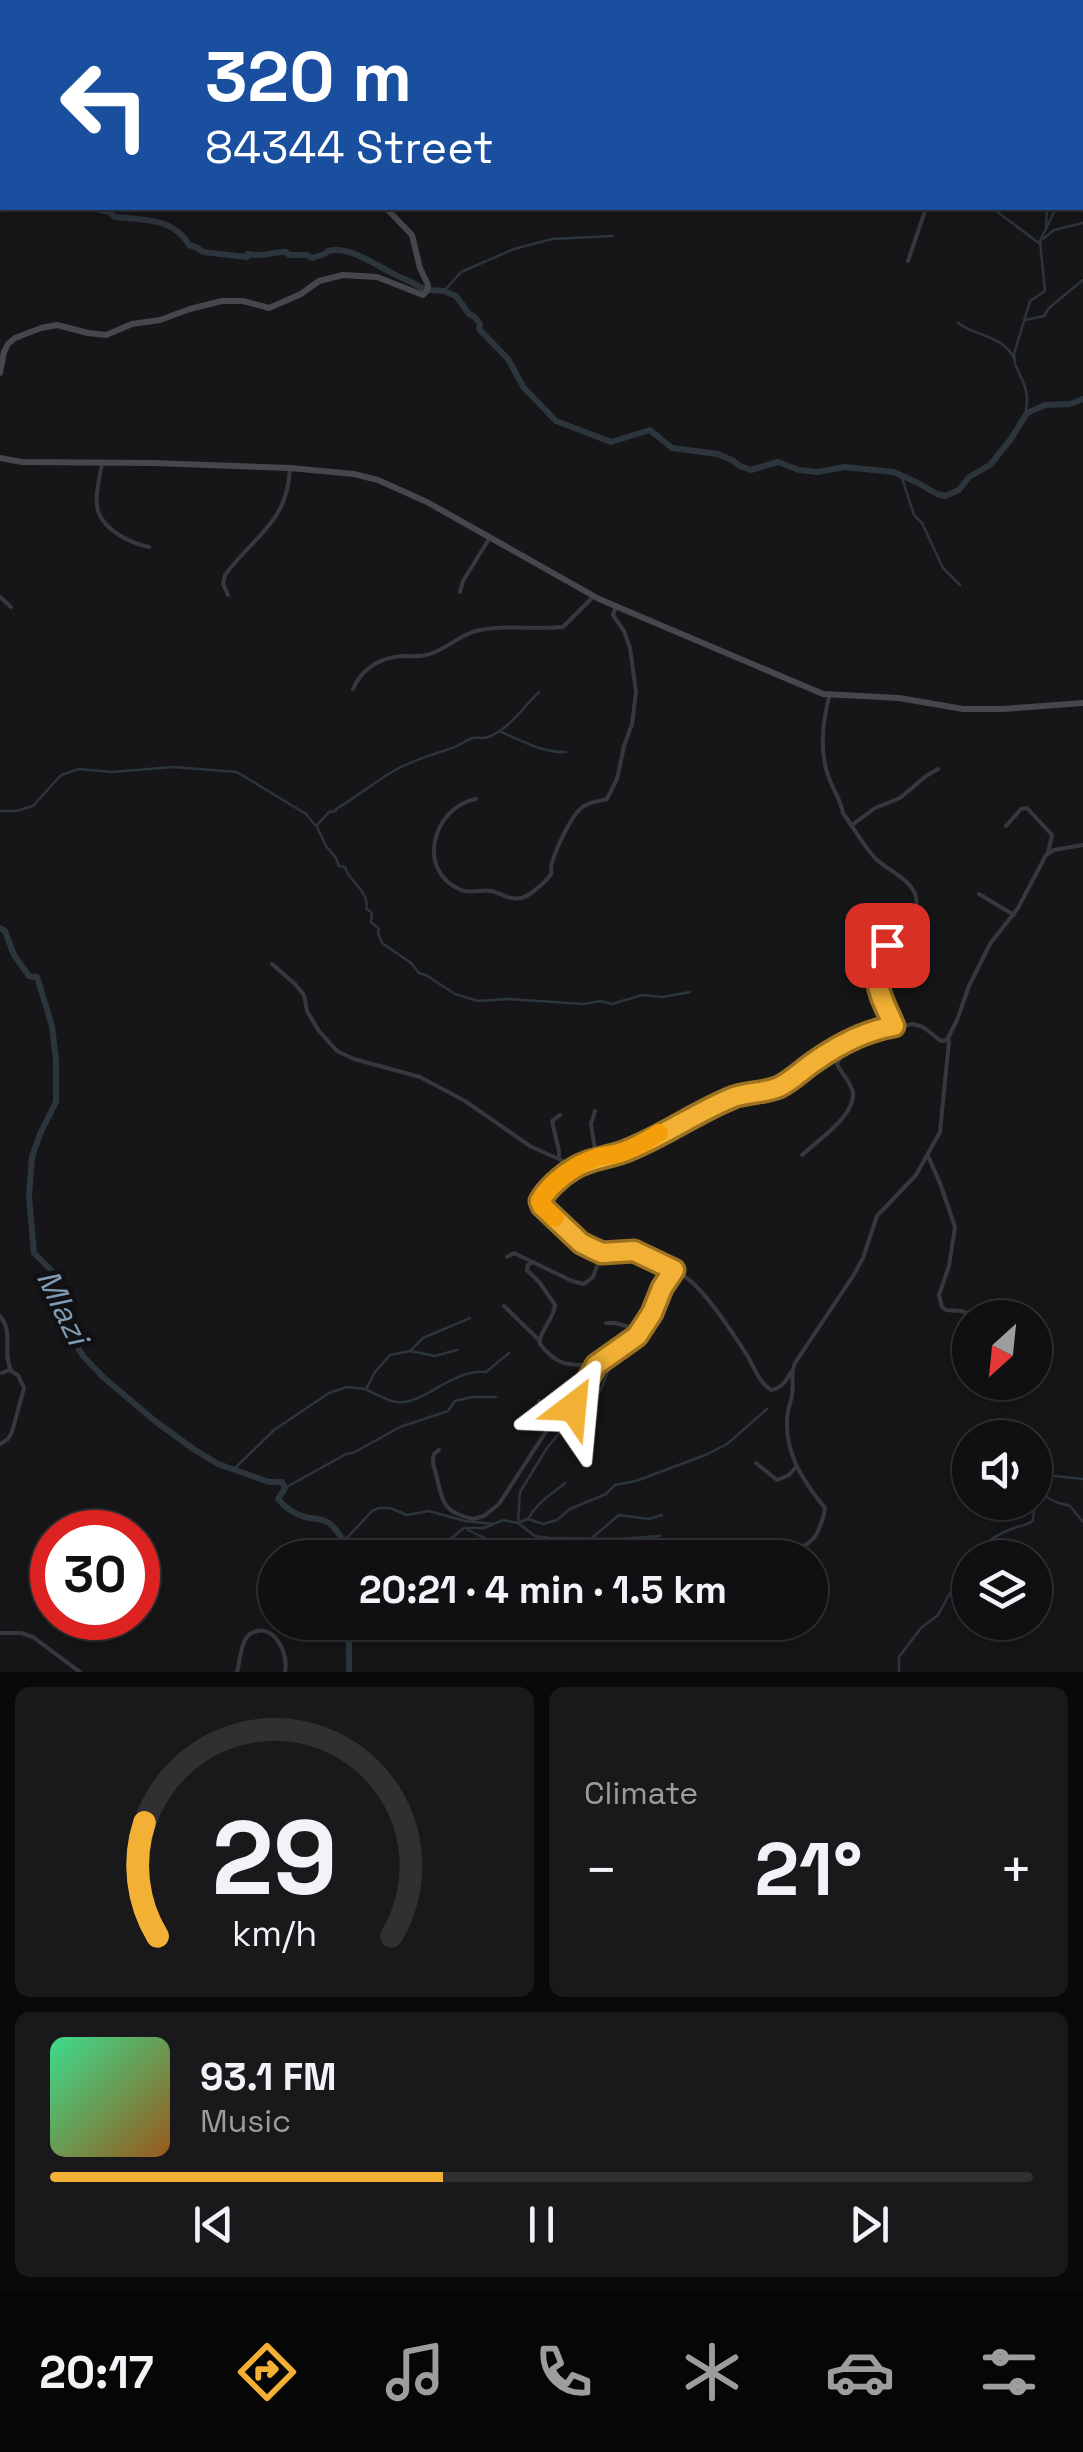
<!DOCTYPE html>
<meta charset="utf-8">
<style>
body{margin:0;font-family:"Space Grotesk",sans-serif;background:#19191b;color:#f1f3f6;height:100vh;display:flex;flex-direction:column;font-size:38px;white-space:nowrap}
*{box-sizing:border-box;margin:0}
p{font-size:32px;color:#9c9d9f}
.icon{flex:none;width:55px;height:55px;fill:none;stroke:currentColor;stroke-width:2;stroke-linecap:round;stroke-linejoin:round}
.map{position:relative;height:1672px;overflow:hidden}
.sheet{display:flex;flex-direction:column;gap:15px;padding:15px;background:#09090a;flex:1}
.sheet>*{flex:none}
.banner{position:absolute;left:0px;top:0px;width:1085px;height:210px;box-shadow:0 5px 15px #0003,0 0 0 2px #303032;background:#1a4fa0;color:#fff;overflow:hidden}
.needle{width:65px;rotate:207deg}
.controls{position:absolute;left:952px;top:1300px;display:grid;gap:20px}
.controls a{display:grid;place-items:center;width:100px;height:100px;border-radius:50%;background:#101012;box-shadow:0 5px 15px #0003,0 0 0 2px #303032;font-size:50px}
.speed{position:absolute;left:30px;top:1510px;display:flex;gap:20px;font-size:50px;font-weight:700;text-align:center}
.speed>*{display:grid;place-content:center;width:130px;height:130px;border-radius:50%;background:#101012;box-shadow:0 5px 15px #0003,0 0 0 2px #303032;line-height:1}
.speed .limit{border:15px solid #d22;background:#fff;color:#111}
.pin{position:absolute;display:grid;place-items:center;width:85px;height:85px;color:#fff;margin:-42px;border-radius:20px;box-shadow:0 5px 15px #0006}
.me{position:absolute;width:110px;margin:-55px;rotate:29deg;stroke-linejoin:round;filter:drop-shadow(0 0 8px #0008)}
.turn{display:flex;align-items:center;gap:35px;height:210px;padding:0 40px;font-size:45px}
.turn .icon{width:130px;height:130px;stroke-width:2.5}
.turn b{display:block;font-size:70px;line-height:85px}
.big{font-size:75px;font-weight:600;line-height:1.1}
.sheet .card{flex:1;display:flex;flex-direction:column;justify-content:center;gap:15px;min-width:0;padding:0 35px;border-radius:15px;background:#19191b}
.sheet .dial{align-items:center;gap:0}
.dial svg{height:260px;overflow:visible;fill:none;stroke:#303032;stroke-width:7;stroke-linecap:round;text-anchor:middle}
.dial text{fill:#f1f3f6;stroke:none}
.song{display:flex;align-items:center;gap:30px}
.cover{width:120px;height:120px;border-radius:15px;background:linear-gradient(135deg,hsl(150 70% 55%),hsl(30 70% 35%))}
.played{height:10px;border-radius:5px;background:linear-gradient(90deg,#f2b134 40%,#303032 40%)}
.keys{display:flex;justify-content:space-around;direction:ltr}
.heat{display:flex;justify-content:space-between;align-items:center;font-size:55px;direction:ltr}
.sheet .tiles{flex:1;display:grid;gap:15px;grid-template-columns:1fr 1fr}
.card:last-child{grid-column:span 2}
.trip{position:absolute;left:258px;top:1540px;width:570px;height:100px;border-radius:50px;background:#101012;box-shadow:0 5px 15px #0003,0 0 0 2px #303032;font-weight:600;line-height:100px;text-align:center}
.tab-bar{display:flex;height:160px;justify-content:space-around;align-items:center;background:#060607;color:#9c9d9f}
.tab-bar .icon{width:70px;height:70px}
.tab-bar .current{color:#f2b134}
.tab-bar b{font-size:45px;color:#f1f3f6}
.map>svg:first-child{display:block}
</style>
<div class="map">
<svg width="1083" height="1672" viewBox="0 0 1083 1672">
<rect width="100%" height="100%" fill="#161618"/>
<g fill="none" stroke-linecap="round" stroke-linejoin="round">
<!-- stream -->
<g stroke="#2c353c" stroke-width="2.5">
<path d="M1082 152 1083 151"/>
<path d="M992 208 1039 243"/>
<path d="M1046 226 1047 208"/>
<path d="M1043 239 1054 230 1083 223"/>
<path d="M444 291 461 272 514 249 552 239 613 236"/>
<path d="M1025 320 1044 316 1049 308 1083 280"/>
<path d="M958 323C977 337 1002 335 1014 358"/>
<path d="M1015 364 1014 354 1030 301 1045 291 1040 241 1056 208"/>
<path d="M1016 366C1022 381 1030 391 1026 409L1028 413"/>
<path d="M901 475 914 515 922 523 943 568 960 585"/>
<path d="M499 731C521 740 541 753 566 752"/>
<path d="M0 811H16L33 806 61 775 79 769 112 772 173 767 237 772 306 814 316 826 329 812 336 811V809C359 796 377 779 401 767 417 759 435 754 452 748 459 746 466 740 473 738 478 737 483 739 488 737 510 729 524 706 539 692"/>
<path d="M317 827 326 846 336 858 339 866 345 867C349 881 363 887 366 900 369 913 361 904 372 913L371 922 379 929 378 933 382 943 411 963 419 973 426 975 455 994 478 1001 507 999 584 1004 600 1001 612 1004 642 995 663 997 690 992"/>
<path d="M410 1351 435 1356 457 1350"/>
<path d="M367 1390C376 1394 387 1401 397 1402 425 1405 450 1369 486 1372L509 1353"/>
<path d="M234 1469 274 1430 329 1393 347 1387 366 1389 375 1372 390 1355 410 1351 423 1338 470 1318"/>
<path d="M1035 1481 1045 1475 1083 1479"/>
<path d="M285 1488 346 1454 353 1453 400 1427 448 1411 455 1401 472 1397H496"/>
<path d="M1035 1491 1056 1502 1070 1506 1083 1522"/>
<path d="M528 1519C537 1502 551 1495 565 1483"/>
<path d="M468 1530 525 1558"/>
<path d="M660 1536 619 1539 550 1538 535 1536 518 1523 520 1492 547 1448 561 1431 586 1413 602 1387 608 1371 619 1357 642 1342 661 1319"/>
<path d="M593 1537 619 1515 649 1519 662 1515"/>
<path d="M343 1542 372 1511 379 1508H390L407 1515 429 1511 465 1521 493 1524"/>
<path d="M363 1558 393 1541 429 1546 449 1540 464 1528H484L503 1520 518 1523 528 1519 543 1524 557 1520 570 1509 606 1494 615 1485 636 1481 708 1454 727 1444 767 1409"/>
<path d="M977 1558C982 1541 1002 1532 1017 1527 1023 1525 1030 1525 1033 1520 1033 1519 1035 1504 1035 1502"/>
<path d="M899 1672V1657L921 1628 938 1615 951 1591 960 1587 970 1573"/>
</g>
<!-- river -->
<g stroke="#2c353c" stroke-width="6">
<path d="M0 164 2 165"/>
<path d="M91 208 109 212 115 217C143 220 173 217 189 245L196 247 203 252 247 257 248 254C267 258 271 251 286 252L289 255H307L312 258 325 254 328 251C348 246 369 261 388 271 400 278 414 282 425 290"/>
<path d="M429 290 444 291 456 296 469 314 475 317 480 324 479 329 508 359 524 388 556 421 611 442 650 430 672 448 718 454 732 460 740 466 751 470 778 462 799 470 818 472 844 467 894 472 916 482 937 494 945 496 959 490 969 477 990 465 1011 439 1027 413 1045 405 1070 404 1083 399"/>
<path d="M0 928 5 931 14 955 29 976 37 977 52 1026 56 1061V1102L40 1134 32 1157 29 1196 31 1219 34 1253 53 1272 62 1312 72 1338 83 1356 103 1377 155 1421 192 1448 218 1464 269 1482H282L285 1488 278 1499C285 1507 293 1514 305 1517 313 1519 321 1518 329 1523 338 1530 348 1547 351 1558"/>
<path d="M349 1672V1622"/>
</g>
<!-- street -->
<g stroke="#37383d" stroke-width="4">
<path d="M908 261 926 208"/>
<path d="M102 463C100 477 94 497 98 511 105 531 130 543 149 547"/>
<path d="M460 592 463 581 489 539"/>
<path d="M228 595 223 584 225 575C254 536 288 522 290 468"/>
<path d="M0 597 11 607"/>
<path d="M353 689C362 668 381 657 403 656 411 656 418 657 426 655 445 651 457 636 476 631 500 624 536 630 563 627L594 596"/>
<path d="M830 694C823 718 819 751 828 775 832 788 841 800 843 813 853 827 863 845 875 858 888 871 908 877 915 894 926 918 879 942 876 975 874 993 887 1011 894 1027"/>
<path d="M476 799C433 807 415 871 461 890 470 894 481 889 492 891 502 894 509 900 521 898 530 896 547 881 551 874 552 872 551 869 551 866 555 851 571 814 584 806 590 802 600 801 607 799L617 779 624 746 632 724 636 692 630 648 624 631 613 615 616 606"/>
<path d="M852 825 875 808 900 798 926 776 938 769"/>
<path d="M1006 826 1021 809 1027 808 1052 835 1048 853"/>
<path d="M979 894 1014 915"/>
<path d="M272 964 295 984 304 995 307 1011 319 1031 337 1051 354 1059 420 1077 465 1101 530 1146 572 1165H583L597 1157 623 1152 734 1097 774 1089 791 1080 816 1061 865 1033 913 1024 923 1027 941 1041 947 1040 957 1020 969 986 990 944 1018 908 1046 855 1054 850 1083 845"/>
<path d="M595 1111 591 1124 596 1155"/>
<path d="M802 1155C817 1141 855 1116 853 1093 851 1082 841 1073 837 1064L848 1043"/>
<path d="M928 1156 940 1183 955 1227 949 1266 939 1295 942 1307 946 1310 961 1311 981 1318"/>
<path d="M559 1159V1151L552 1121 560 1115"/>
<path d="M575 1166 545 1192 540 1201 542 1207C559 1222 579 1248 603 1253 613 1255 623 1248 633 1251 647 1254 684 1274 694 1284 713 1303 730 1329 745 1352 754 1365 757 1381 771 1390 782 1388 786 1381 791 1372"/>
<path d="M507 1257 514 1253 572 1281 584 1284 593 1277 602 1253"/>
<path d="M534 1262 528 1265 527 1270 540 1283 555 1305C554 1320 539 1330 540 1344 558 1367 569 1365 596 1365"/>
<path d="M504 1306 539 1340"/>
<path d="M0 1316C14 1332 2 1353 11 1370"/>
<path d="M606 1323H615L641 1330"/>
<path d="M539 1401 553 1412 564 1416"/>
<path d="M0 1444 8 1439 12 1432 24 1388 18 1375 9 1370 2 1373"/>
<path d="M439 1450 434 1454C431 1464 435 1468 437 1478 443 1504 444 1512 473 1519L484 1516 499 1504 545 1433 573 1407 596 1365 637 1336 652 1313 662 1288 674 1270"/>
<path d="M756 1463 777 1480 789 1475 796 1467"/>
<path d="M675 1541 682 1558"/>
<path d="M713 1547 715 1558"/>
<path d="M757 1552C773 1556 801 1552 813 1539 819 1532 824 1517 825 1508 802 1480 782 1449 788 1411 789 1406 791 1401 792 1395 794 1383 790 1374 795 1363L853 1276 863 1258 877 1216 916 1175 940 1132 949 1041"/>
<path d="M0 1633H21L33 1637 80 1672"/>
<path d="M237 1672C240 1662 241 1640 250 1634 273 1620 289 1653 285 1672"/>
</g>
<!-- secondary -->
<g stroke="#45474d" stroke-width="6">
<path d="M0 24 2 25"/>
<path d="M1082 71H1083"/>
<path d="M0 373 4 352 8 344 15 338 41 328 57 325 88 333 106 335 132 324 160 320 190 309 222 301H243L269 308 301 294 319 281 343 275 377 277 423 295 427 291 428 285 420 268 412 235 386 208"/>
<path d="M0 458 22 462 153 463 290 468 354 474 378 480 427 502 599 599 823 694 899 698 963 709H1003L1083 703"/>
</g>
</g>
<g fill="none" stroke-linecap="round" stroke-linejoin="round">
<defs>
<path id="route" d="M573 1407 596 1365 637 1336 652 1313 662 1288 674 1270 634 1251 602 1253 591 1248 581 1243 542 1206 540 1201C547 1189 561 1176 573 1169 588 1159 606 1158 623 1152 661 1138 696 1112 734 1097 749 1092 765 1093 779 1087 793 1080 803 1069 817 1060 840 1044 865 1031 894 1026 880 993 868 980 887 945"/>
</defs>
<!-- route casing -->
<use href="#route" stroke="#9d7322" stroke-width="25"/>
<!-- route -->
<use href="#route" stroke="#f2b134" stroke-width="18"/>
<!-- slow -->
<path stroke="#f59e0b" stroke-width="18" d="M555 1218 542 1206 540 1201C551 1181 577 1164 598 1157 606 1155 614 1155 622 1152 635 1148 648 1140 659 1133"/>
</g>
<g text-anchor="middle" stroke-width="10" stroke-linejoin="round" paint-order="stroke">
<!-- water labels -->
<g font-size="32" font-style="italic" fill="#7f9bb3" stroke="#111113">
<text transform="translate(63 1307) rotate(64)" y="11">Mlazi</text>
</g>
</g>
</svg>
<div class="controls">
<a><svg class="needle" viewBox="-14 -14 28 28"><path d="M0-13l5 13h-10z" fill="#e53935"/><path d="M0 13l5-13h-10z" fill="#9c9d9f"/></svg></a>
<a><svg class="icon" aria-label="sound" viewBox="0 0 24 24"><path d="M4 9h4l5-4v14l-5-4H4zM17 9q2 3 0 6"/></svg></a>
<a><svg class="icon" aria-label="layers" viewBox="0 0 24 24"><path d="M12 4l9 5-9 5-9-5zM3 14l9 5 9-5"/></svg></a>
</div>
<div class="speed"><div class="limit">30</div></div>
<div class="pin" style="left:887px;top:945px;background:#d93025"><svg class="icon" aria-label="arrive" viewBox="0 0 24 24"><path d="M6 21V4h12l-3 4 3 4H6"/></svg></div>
<svg class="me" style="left:573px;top:1407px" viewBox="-20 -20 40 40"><path d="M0-17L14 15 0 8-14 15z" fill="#f2b134" stroke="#fff" stroke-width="4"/></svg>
<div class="trip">20:21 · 4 min · 1.5 km</div>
<div class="banner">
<div class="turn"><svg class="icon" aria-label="left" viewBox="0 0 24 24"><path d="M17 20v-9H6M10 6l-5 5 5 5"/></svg><div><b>320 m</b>84344 Street</div></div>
</div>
</div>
<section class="sheet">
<div class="tiles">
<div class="card dial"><svg viewBox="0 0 100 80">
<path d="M14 69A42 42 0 1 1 86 69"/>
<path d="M14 69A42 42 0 0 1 10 34" stroke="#f2b134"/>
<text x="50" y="56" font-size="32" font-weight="700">29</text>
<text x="50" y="72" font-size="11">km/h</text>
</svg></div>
<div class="card"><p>Climate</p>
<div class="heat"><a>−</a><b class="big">21°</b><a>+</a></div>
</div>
<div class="card">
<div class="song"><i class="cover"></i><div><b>93.1 FM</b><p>Music</p></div></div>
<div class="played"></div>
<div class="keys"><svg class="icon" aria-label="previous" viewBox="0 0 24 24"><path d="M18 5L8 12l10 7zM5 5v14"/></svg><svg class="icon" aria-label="pause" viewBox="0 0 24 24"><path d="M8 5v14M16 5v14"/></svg><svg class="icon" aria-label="next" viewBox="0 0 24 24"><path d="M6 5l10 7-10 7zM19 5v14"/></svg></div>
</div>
</div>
</section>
<nav class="tab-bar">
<b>20:17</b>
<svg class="icon current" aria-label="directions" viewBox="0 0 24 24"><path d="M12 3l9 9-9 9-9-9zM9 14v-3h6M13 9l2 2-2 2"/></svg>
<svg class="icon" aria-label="music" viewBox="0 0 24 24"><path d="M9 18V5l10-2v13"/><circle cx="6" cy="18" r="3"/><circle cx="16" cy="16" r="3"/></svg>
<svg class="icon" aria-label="phone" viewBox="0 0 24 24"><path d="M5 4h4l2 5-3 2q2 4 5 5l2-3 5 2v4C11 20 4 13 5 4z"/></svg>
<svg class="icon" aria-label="climate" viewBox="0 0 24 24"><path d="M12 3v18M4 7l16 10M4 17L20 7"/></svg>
<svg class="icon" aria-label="car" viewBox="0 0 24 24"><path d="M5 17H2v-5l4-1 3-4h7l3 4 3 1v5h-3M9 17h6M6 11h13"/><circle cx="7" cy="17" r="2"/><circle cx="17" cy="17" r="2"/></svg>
<svg class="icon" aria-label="filters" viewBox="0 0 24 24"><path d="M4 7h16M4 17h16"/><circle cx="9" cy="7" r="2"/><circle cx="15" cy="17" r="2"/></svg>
</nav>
